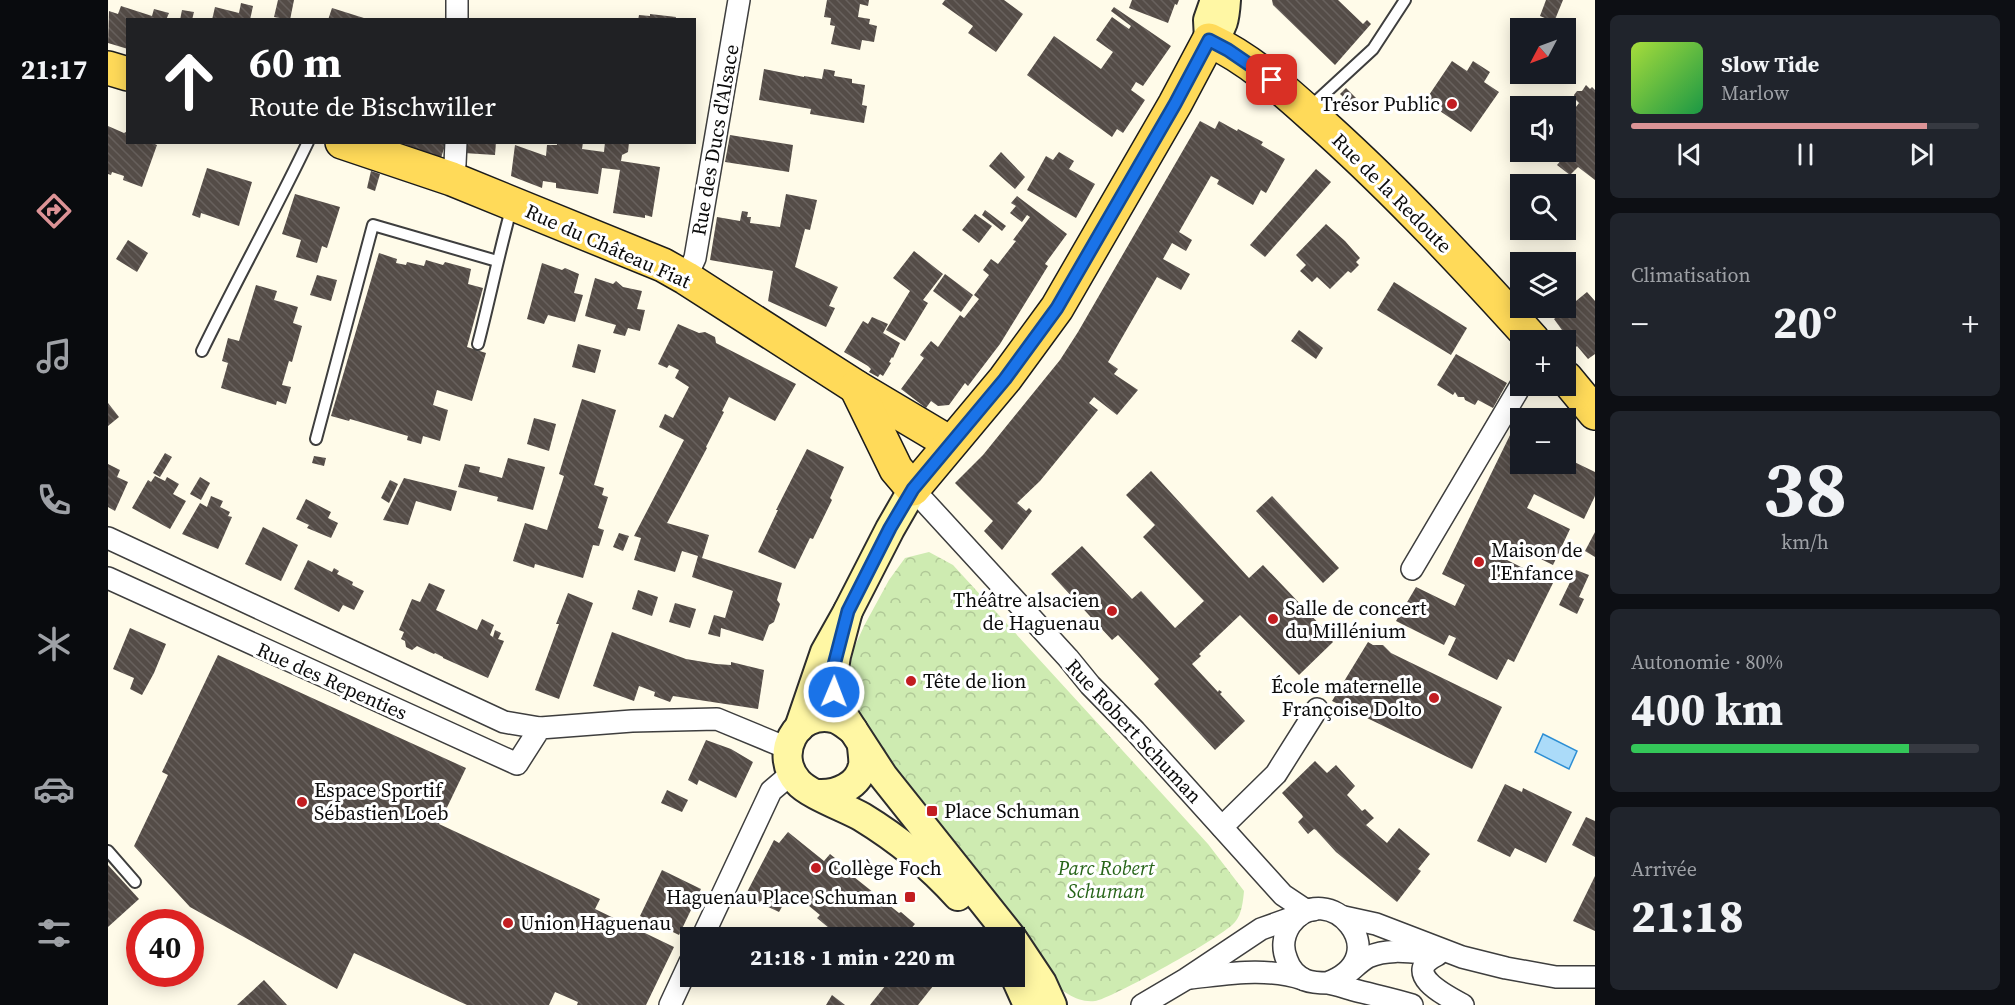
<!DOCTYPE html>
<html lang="fr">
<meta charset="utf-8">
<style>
body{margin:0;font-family:"Source Serif 4",serif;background:#20242c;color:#f1f3f6;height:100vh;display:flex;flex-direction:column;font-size:22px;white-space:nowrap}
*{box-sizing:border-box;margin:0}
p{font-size:20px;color:#9ea1a6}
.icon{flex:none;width:33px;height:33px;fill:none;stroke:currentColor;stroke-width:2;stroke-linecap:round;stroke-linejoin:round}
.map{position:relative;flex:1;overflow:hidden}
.side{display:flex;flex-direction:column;gap:15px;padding:15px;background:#0d0f14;width:420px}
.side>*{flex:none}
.hud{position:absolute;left:18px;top:18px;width:570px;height:126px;border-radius:0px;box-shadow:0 3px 15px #0003;background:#202124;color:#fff;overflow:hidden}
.needle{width:39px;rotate:229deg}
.controls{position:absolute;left:1402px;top:18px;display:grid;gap:12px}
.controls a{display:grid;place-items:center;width:66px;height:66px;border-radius:0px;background:#171b24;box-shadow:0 3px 15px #0003;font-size:30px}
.speed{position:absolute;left:18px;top:909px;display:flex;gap:12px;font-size:30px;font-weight:700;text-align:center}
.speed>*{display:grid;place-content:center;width:78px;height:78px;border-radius:50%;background:#171b24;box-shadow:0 3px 15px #0003;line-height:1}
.speed .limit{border:9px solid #d22;background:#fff;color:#111}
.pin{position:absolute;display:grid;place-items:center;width:51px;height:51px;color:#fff;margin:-26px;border-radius:12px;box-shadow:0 3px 9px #0006}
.me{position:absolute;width:66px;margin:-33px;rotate:1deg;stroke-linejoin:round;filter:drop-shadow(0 0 4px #0008)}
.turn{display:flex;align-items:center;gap:21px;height:126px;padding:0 24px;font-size:27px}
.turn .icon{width:78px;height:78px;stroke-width:2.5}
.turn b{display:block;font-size:42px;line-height:51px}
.big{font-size:45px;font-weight:800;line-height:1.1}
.side .widget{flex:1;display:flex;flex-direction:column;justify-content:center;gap:9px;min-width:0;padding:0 21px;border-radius:9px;background:#20242c}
.side .dial{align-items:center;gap:0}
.dial b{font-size:78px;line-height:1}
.song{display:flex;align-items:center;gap:18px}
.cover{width:72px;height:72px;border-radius:9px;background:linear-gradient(135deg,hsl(80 70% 55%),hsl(140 70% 35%))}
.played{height:6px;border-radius:3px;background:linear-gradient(90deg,#dc9396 85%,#363941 85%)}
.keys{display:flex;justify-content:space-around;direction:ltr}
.heat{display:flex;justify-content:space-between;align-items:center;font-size:33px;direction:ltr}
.charge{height:9px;border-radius:4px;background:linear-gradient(90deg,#34c759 80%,#363941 0)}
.trip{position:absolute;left:572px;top:927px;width:345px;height:60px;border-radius:0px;background:#171b24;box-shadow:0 3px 15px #0003;font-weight:800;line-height:60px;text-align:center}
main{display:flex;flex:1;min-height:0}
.tabs{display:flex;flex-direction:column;width:108px;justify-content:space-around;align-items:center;background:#090b0e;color:#9ea1a6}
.tabs .icon{width:42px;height:42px}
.tabs .selected{color:#dc9396}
.tabs b{font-size:27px;color:#f1f3f6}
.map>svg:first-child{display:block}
</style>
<main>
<nav class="tabs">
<b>21:17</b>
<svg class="icon selected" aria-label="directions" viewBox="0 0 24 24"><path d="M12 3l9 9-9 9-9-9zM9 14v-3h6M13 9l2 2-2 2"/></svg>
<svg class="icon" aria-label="music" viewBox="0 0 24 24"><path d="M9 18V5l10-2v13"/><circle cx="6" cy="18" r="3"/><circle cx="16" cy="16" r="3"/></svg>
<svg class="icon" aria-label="phone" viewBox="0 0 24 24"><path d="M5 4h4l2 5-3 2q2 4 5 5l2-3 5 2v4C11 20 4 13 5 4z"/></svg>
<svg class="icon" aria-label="climate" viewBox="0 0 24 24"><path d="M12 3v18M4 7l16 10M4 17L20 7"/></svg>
<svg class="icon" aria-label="car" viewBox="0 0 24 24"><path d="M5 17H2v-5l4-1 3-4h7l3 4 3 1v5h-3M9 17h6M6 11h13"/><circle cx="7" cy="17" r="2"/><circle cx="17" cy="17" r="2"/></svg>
<svg class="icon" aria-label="filters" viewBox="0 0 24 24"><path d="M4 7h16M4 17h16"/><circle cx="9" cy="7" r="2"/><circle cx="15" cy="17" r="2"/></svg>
</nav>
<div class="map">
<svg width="1487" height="1005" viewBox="0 0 1487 1005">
<defs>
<pattern id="park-crowns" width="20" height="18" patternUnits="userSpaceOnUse" patternTransform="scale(1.5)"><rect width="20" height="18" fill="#ceebb1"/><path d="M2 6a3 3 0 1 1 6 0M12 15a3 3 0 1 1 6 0" fill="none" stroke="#b0c897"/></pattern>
<pattern id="building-back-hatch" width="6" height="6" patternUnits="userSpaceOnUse" patternTransform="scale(1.5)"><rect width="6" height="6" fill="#544c47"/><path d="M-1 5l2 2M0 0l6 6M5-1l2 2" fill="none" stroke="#68615d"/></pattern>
</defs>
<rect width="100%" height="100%" fill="#fffbe9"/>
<!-- park -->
<path fill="url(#park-crowns)" d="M821 552 845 565 1100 844 1136 891C1135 901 1134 914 1127 922 1118 935 1001 1000 987 1001 968 1003 954 991 943 979L801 796 742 702 739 681 746 648 756 626 781 580 797 558Z"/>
<!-- water -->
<path fill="#abdbf9" stroke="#2e8fd4" stroke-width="1.5" d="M1435 734 1469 751 1461 769 1427 752Z"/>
<!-- building -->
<g fill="url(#building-back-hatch)">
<path d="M170 0H186L182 20 166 17Z"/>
<path d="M719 0H761L760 6 752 4 750 17 762 19 761 24 769 26 766 42 754 40 752 50 723 44 727 26 722 25 723 18 716 17Z"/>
<path d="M837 0H896L915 14 888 52 860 33 865 26 834 4Z"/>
<path d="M1024 0H1071L1069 5 1067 4 1060 23 1021 8Z"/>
<path d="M1164 0H1230L1255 24 1259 20 1263 24 1227 65 1165 5Z"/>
<path d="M1438 0H1455L1446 22 1432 16Z"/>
<path d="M133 3 145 6 142 20H104L107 7 131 13Z"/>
<path d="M13 6 44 16 46 9 61 13 58 20H20V49L0 43 1 11 10 14Z"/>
<path d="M1006 7 1063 46 1035 86 1028 82 1023 90 1037 100 1015 133 1009 129 1004 137 919 75 946 36 993 69 1005 52 988 40 1004 17 1021 29 1023 26 1003 11Z"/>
<path d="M224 8 259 19V20H220Z"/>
<path d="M74 10 86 12 84 20H72Z"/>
<path d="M542 14 568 17 567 20H530L531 15 542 16Z"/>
<path d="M1344 61 1359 71 1365 61 1382 72 1376 82 1391 92 1363 132 1317 101Z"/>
<path d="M656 69 696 77V76L714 79 716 69 722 70 727 71 726 76 744 79V83L757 85 754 105 759 106 756 123 702 114 703 109 651 100Z"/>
<path d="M1478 85 1482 89 1484 87 1487 90V180L1470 167 1462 175 1449 165 1455 158 1449 152H1458V140L1461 135 1458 132V120L1471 103 1467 99 1466 95 1469 91H1474Z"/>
<path d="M1238 88 1248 98 1243 104 1232 94Z"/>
<path d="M1092 121 1107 129 1111 121 1129 131 1130 129 1155 142 1153 145 1177 159 1158 193 1153 190 1145 205 1109 184 1111 180 1103 176 1071 232 1084 240 1078 251 1064 243 1055 259 1082 274 1073 290 1049 277 1000 362 1010 369 1006 374 1030 390 1009 415 986 397 981 403 990 410 932 481 909 503 918 511 921 508 924 511 894 550 876 531 885 521 847 483 875 455 952 360 970 332Z"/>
<path d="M0 126 16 133 20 131V142H42L49 145 34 187 15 180 16 176 4 172 3 175 0 174Z"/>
<path d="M622 135 685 145 681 172 617 162Z"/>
<path d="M290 142H338L333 158Z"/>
<path d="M356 142H388L387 155 356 153Z"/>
<path d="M449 142H475L474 149 496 152 497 142H521L520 152 514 155 513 161 552 167 544 217 537 215V218L505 213 512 170 494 168 490 194 448 188V183L435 181 434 188 403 176 407 145 438 156 439 145H449Z"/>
<path d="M893 152 917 177 907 189 881 166Z"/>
<path d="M951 152 966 161 961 169 987 184 968 218 919 190 938 156 945 160Z"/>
<path d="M99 168 144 182 131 226 93 213 92 218 84 215Z"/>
<path d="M1208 169 1223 182 1157 257 1142 245Z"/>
<path d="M263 171 272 174 267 191 259 188Z"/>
<path d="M187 194 232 207 219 248 214 246 209 263 188 257 193 240 174 234Z"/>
<path d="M678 194 709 200 702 230 697 229 687 267 730 287 721 306 727 308 718 327 660 301 665 271 602 260 609 217 632 221 634 211 640 212 639 217H643L642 223 672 227Z"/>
<path d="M909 196 959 234 937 264 940 266 892 344 860 386 857 383 841 405 830 406 823 401 818 408 793 389 816 358 812 355 823 341 830 347 852 315 856 318 871 299 866 295 881 275 875 270 883 259 890 264 908 241 905 240 922 217 919 215 914 222 902 213 908 206 903 203Z"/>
<path d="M877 210 898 226 894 231 874 215Z"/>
<path d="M867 214 884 226 871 243 854 230Z"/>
<path d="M1218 224 1237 241 1252 258 1248 262 1251 265 1243 273 1240 271 1222 289 1209 277 1204 282 1192 271 1198 265 1188 255Z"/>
<path d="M20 240 40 253 29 272 8 259Z"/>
<path d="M806 251 835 274 815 300 820 303 797 341 778 330 802 291 785 278Z"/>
<path d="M271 253 289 259 288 263 298 265 299 262 316 266 318 260 335 265 337 262 363 269 360 284 375 288 359 347 378 353 364 401 329 390 325 405 340 410 332 441 315 436 313 444 299 440 300 436 242 419 241 421 223 416Z"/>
<path d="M434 263 454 270 457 268 471 274 466 293 475 295 467 322 440 315 436 324 419 319Z"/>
<path d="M837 274 865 295 853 312 825 291Z"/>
<path d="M209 275 229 280 223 301 202 295Z"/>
<path d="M487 278 505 284 508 281 515 287 534 291 529 309 537 310 532 331 520 328 517 336 505 333 508 325 477 316Z"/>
<path d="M1286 282 1359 328 1343 355 1269 310Z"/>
<path d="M148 285 169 291 166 300 190 307 185 323 194 326 184 362 181 361 174 385 183 387 178 404 169 401 168 405 113 388 120 363 114 361 120 338 131 341Z"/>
<path d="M1479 292 1487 301V354L1480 359 1469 346 1467 348 1446 319Z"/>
<path d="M764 317 780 324 775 333 792 343 785 358 784 357 781 362 783 363 775 376 772 374 770 377 761 372 763 369 760 366 736 352 755 321 760 324Z"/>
<path d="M570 324 591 333 597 332 607 337 608 343 688 384 667 421 621 397 614 411 616 412 598 447 599 448 559 523 601 535 594 558 674 583 669 600 672 604 666 622 661 625 655 641 613 628 612 637 600 634 606 615 617 618 625 591 584 577 590 556 574 551 567 572 526 560 533 538 526 536 576 440 551 427 557 414 565 418 581 387 567 378 571 370 561 365 559 368 550 364Z"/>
<path d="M1191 330 1215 348 1208 359 1183 341Z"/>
<path d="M470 344 493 350 487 373 464 367Z"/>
<path d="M1348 354 1399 383 1385 408 1370 400 1367 405 1357 400 1356 397H1350L1347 392 1345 395 1329 385Z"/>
<path d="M474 399 508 410 486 485 496 488 494 495 500 497 490 528 496 530 491 546 485 545 475 578 427 564 426 568 405 561 417 523 439 530 456 476 451 474Z"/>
<path d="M0 403 11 417 0 426Z"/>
<path d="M426 418 448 424 441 451 419 444Z"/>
<path d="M1404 431 1413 435V464H1458V458L1487 472V496L1476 519 1426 494 1419 508 1462 529 1445 565 1402 544 1395 558 1445 583 1406 662 1400 659 1389 680 1340 655 1348 638 1341 635 1336 645 1288 621 1308 587 1347 606 1357 585 1334 574Z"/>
<path d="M699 449 736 467 722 498 724 500 705 539 702 538 687 569 650 552 670 510H668Z"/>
<path d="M57 453 64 457 52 477 45 473Z"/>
<path d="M206 456 218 458 216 466 204 463Z"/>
<path d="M400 458 437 467 425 510 389 501 390 497 350 487 357 464 372 467 371 472 394 478Z"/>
<path d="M0 464 12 470 9 477 20 482 7 511 0 507Z"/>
<path d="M1043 471 1141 578 1155 565 1217 630 1215 631 1225 642 1191 675 1132 615 1091 654 1093 656 1084 664 1110 692 1111 690 1114 692 1112 694 1137 721 1107 750 1046 684 1051 679 1010 635 1004 640 943 574 974 546 1024 599 1033 591 1067 628 1096 601 1035 537 1047 525 1018 495Z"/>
<path d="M47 476 57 481 59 477 71 484 65 494 78 501 62 529 24 508 40 480 43 482Z"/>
<path d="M92 477 102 483 93 500 82 494Z"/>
<path d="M296 478 349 491 343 511 308 501 300 525 275 520Z"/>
<path d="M282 480 290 484 281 503 273 498Z"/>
<path d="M103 496 115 501 112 507 122 512 120 516 124 517 110 549 74 534 92 503 99 507Z"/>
<path d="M1164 496 1231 568 1215 583 1148 511Z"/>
<path d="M198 499 223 512 220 518 230 523 223 538 199 528 201 525 188 519Z"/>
<path d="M155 527 190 545 173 581 137 564Z"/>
<path d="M1487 532V557L1477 551Z"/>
<path d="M511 533 521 536 515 551 505 547Z"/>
<path d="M200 560 224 572 226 568 231 571 229 574 245 582 244 585 256 591 246 610 235 605 231 612 186 589Z"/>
<path d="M1468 570 1481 575 1471 597 1476 599 1469 614 1451 605Z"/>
<path d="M321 583 337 590 328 610 369 630 374 619 386 625 382 635 385 637 387 630 393 633 390 639 396 641 380 678 335 658V657L327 653 326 654 309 646 304 650 298 647 297 641 293 639 296 632 291 630 304 599 312 602Z"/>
<path d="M530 590 550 597 544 616 524 609Z"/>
<path d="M460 593 485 603 451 699 427 690 451 624H448Z"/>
<path d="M567 603 588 609 582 628 561 622Z"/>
<path d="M22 628 58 644 46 673 34 695 22 689 26 678 5 669Z"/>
<path d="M504 632 578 659 608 664 623 665V662L656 670 650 709 565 696 562 702 546 696 547 692 531 686 526 701 485 686Z"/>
<path d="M1260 642 1265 645H1275L1283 653 1394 707 1364 769 1224 701Z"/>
<path d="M110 655 358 768 331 824 492 899 487 909 566 947 538 1005H469L470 1002 447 992 441 1005H359L246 953 229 989 82 907 26 846 60 775 54 772Z"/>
<path d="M598 740 623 749 645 762 628 798 591 780 589 785 580 780Z"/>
<path d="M1207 761 1219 773 1228 765 1247 786 1239 795 1254 811 1257 809 1266 818 1258 825 1279 843 1291 828 1322 854 1310 869 1313 871 1289 902 1228 852 1208 830 1206 829 1200 834 1190 822 1195 817 1194 815 1174 793Z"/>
<path d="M1397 784 1414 792 1415 788 1464 812 1438 863 1407 848 1402 857 1369 841Z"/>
<path d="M559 790 580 800 574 812 553 803Z"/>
<path d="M1478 817 1487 821V857L1464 845Z"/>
<path d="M680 832 716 861 722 854 738 867 736 869 791 913 793 912 807 924 801 931 809 938H733L709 918 712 915 683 891 671 912 637 896 666 840 671 843Z"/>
<path d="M0 865 31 899 0 927Z"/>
<path d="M554 870 593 889 571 935 532 916Z"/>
<path d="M1487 876V931L1465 921Z"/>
<path d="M785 976H833L810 1005H762Z"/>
<path d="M156 980 179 1005H129Z"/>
<path d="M724 995 737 1005H718Z"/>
</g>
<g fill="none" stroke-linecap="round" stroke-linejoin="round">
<defs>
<g id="lane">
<path d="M1201 108 1265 49 1297 0"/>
<path d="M370 344C382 298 391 252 404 206"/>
<path d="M94 351C128 281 166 213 200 142"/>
<path d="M208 439 265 225 389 261"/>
<path d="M0 851 27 882"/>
</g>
<g id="street">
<path d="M349 20V0"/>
<path d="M344 179 347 164 348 142"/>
<path d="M578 278 587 258 631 0"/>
<path d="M805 489 960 658 982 685 1027 731 1175 895 1196 909 1205 910"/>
<path d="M0 538 396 722 432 728"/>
<path d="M1304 569 1413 385"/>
<path d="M0 578 409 764 432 728 524 721 609 719 679 748"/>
<path d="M1114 827 1168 774 1209 709"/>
<path d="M1236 917 1268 924 1354 957 1398 968 1448 977H1487"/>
<path d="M594 938 663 791 683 774"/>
<path d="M1329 955C1292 973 1338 996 1355 1005"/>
<path d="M1241 972C1247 967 1253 961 1260 957 1280 948 1303 952 1324 954"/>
<path d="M1082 978C1120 974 1157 967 1195 979"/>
<path d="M1219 983C1292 956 1219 874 1182 925 1175 936 1174 949 1179 960 1182 969 1189 976 1197 980 1205 983 1212 983 1220 983 1228 984 1238 988 1246 990 1265 995 1285 999 1304 1005"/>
<path d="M562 1005 582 962"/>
<path d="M1034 1005 1078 979 1153 929 1192 915"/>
</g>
<g id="secondary">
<path d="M1107 0 1100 20 1101 40C1116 31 1117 16 1118 0"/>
<path d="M740 611 728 656 725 674 726 692 732 710 775 776 904 938"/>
<path d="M691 728 717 652 740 611 782 529 805 489"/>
<path d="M745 730C739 726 733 720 725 718 688 710 665 755 690 782 700 794 738 808 754 817 790 839 822 865 850 896"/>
<path d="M710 794C729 795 751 786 755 765 756 759 754 751 754 745"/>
<path d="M906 941 934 983 944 1005"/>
<path d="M906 974 920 1005"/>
</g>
<g id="primary">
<path d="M0 68 20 74"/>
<path d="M234 142 344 179 555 265 578 278 748 387 842 443"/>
<path d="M1458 378 1487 413"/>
<path d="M748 387 788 469 805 489 897 379 949 308 1067 104 1101 40C1146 61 1181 95 1218 128 1291 194 1359 267 1425 340"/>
</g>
</defs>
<!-- lane casing -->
<use href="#lane" stroke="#3e3e3e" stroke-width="14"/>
<!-- street casing -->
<use href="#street" stroke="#3e3e3e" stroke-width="24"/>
<!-- secondary casing -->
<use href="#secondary" stroke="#2d2d2d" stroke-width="32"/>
<!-- primary casing -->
<use href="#primary" stroke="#1c1c1c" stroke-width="36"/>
<!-- lane -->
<use href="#lane" stroke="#fff" stroke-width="10"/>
<!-- street -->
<use href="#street" stroke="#fff" stroke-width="21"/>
<!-- secondary -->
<use href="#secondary" stroke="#fff7a4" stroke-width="28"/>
<!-- primary -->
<use href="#primary" stroke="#ffda59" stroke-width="33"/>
</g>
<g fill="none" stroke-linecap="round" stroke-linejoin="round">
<defs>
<path id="route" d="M726 692V665L740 611 782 528 805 489 897 379 949 308 1067 104 1101 40 1120 50 1164 80"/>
</defs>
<!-- route casing -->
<use href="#route" stroke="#114b97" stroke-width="15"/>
<!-- route -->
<use href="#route" stroke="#1a73e8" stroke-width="10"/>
</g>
<!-- markers -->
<g fill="#c21d21" stroke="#fff" stroke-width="2">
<circle cx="1344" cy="104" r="6"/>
<circle cx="1371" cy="562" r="6"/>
<circle cx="1004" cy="611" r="6"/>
<circle cx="1165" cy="619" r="6"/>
<circle cx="803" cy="681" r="6"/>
<circle cx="1326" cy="698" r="6"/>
<circle cx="194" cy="802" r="6"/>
<rect x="818" y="805" width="12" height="12" rx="3"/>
<circle cx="708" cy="868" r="6"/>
<rect x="796" y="891" width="12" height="12" rx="3"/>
<circle cx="400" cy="923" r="6"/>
</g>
<g text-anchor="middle" stroke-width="6" stroke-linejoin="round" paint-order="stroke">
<!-- poi labels -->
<g font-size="20" fill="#0b0b0b" stroke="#fff" text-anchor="start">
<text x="1332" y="111" text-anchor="end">Trésor Public</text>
<text x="1383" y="557">Maison de<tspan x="1383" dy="23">l'Enfance</tspan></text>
<text x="992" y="607" text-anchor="end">Théâtre alsacien<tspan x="992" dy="23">de Haguenau</tspan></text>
<text x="1177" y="615">Salle de concert<tspan x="1177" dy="23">du Millénium</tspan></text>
<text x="815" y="688">Tête de lion</text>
<text x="1314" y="693" text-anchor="end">École maternelle<tspan x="1314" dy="23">Françoise Dolto</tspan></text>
<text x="206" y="797">Espace Sportif<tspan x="206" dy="23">Sébastien Loeb</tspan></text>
<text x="836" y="818">Place Schuman</text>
<text x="720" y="875">Collège Foch</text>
<text x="790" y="904" text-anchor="end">Haguenau Place Schuman</text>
<text x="412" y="930">Union Haguenau</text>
</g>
<!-- street labels -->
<g font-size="20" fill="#0b0b0b" stroke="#fff">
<text transform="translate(607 140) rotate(-80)" y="7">Rue des Ducs d'Alsace</text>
<text transform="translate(1284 193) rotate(45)" y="7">Rue de la Redoute</text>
<text transform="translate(500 246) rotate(24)" y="7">Rue du Château Fiat</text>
<text transform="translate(224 681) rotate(24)" y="7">Rue des Repenties</text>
<text transform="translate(1026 731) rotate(47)" y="7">Rue Robert Schuman</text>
</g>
<!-- park labels -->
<g font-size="20" font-style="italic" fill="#276519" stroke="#fff">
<text x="998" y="875">Parc Robert<tspan x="998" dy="23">Schuman</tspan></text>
</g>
</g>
</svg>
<div class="controls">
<a><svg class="needle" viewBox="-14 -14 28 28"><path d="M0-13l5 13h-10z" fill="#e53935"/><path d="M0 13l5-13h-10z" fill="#9ea1a6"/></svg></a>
<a><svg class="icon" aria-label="sound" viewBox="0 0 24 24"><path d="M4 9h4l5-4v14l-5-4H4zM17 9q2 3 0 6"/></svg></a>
<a><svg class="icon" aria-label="search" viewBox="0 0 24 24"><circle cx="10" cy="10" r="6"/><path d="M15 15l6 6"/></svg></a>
<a><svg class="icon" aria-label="layers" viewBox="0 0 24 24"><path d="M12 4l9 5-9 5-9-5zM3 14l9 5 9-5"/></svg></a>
<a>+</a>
<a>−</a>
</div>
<div class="speed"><div class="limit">40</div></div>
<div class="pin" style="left:1164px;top:80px;background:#d93025"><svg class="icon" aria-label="arrive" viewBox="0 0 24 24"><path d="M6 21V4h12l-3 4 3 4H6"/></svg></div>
<svg class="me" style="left:726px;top:692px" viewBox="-20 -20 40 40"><circle r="17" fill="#1a73e8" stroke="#fff" stroke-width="3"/><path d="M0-11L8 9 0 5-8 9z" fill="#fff"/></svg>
<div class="trip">21:18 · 1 min · 220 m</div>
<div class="hud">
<div class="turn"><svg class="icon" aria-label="ahead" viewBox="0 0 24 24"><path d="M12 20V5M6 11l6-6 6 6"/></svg><div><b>60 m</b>Route de Bischwiller</div></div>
</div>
</div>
<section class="side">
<div class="widget">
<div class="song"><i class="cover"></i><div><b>Slow Tide</b><p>Marlow</p></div></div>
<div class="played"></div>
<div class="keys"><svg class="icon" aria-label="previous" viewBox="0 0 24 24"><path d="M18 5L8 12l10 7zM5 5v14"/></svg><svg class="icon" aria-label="pause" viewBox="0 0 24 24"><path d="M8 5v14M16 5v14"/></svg><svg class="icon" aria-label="next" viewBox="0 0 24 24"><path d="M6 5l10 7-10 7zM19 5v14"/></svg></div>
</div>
<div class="widget"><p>Climatisation</p>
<div class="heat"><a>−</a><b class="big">20°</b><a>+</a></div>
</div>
<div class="widget dial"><b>38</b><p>km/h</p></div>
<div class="widget"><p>Autonomie · 80%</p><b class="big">400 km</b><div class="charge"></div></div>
<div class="widget"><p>Arrivée</p><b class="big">21:18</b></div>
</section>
</main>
